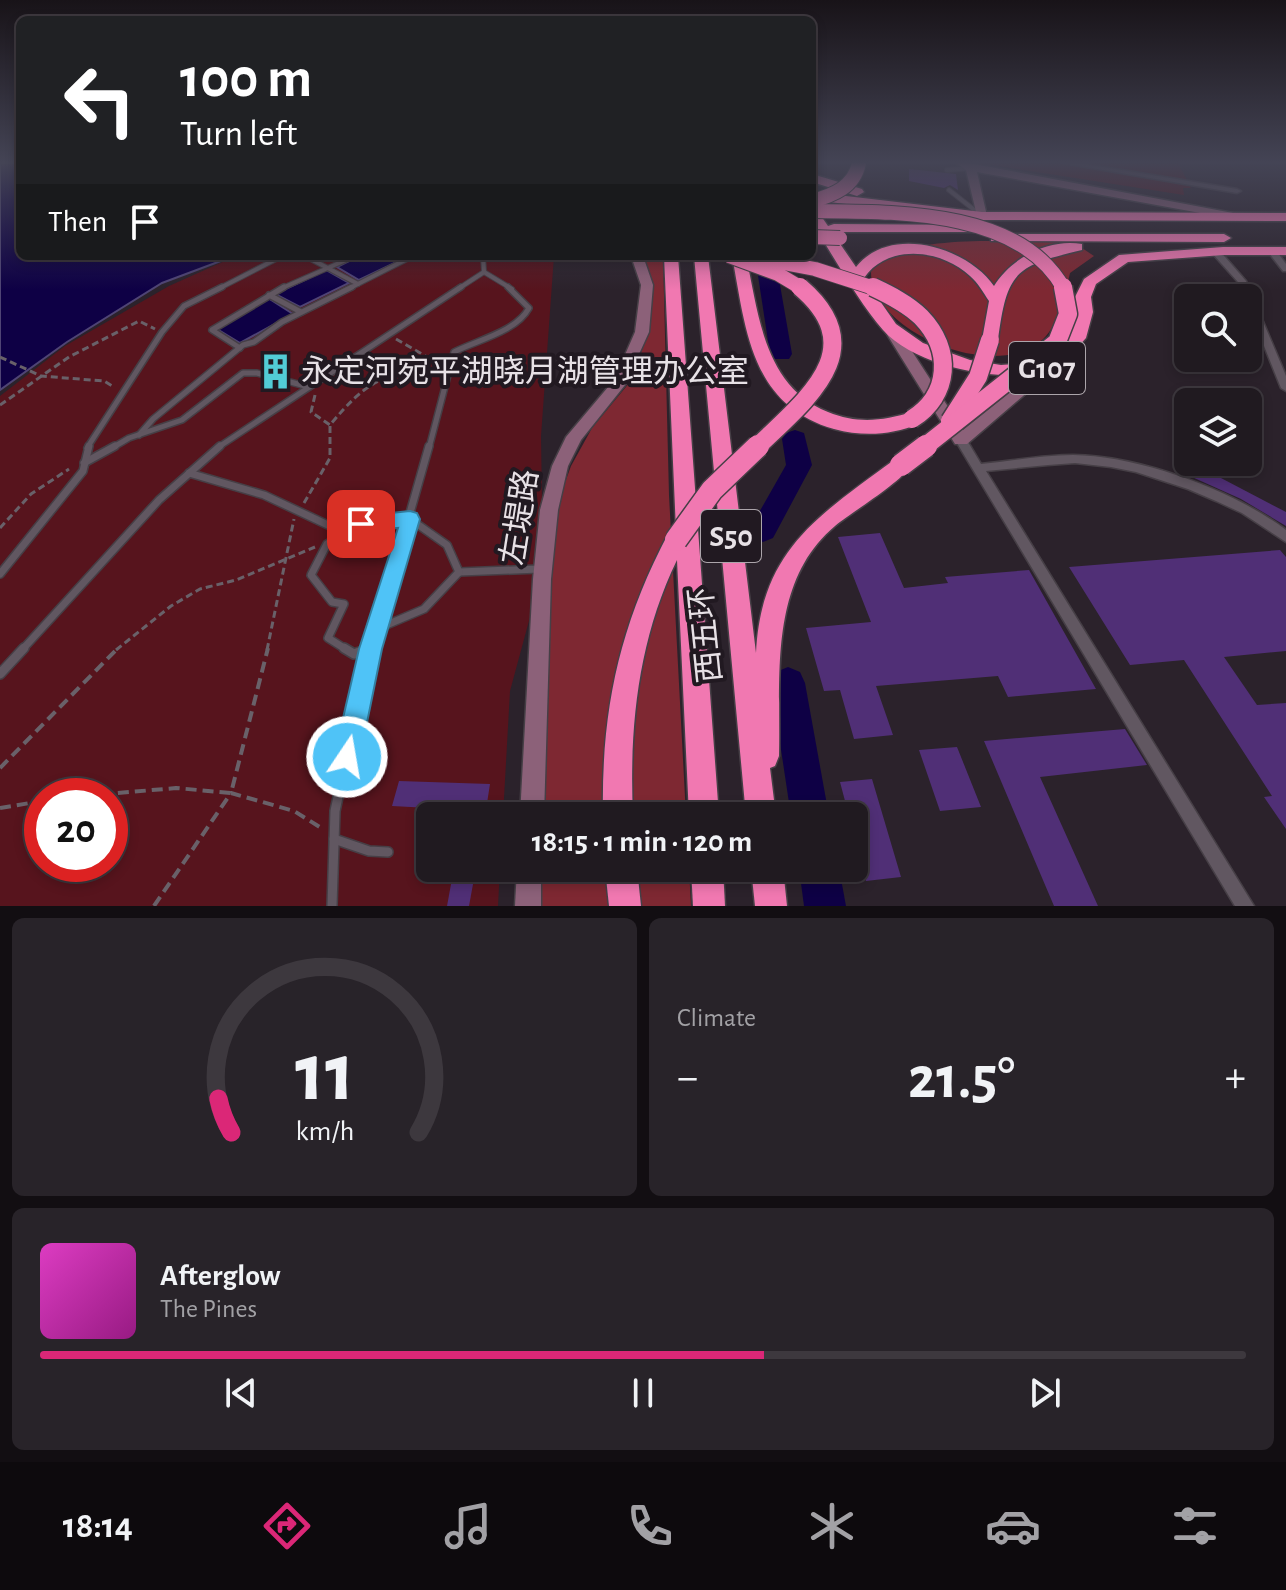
<!DOCTYPE html>
<meta charset="utf-8">
<style>
body{margin:0;font-family:"Alegreya Sans","Noto Sans SC",sans-serif;background:#282329;color:#f1f3f6;height:100vh;display:flex;flex-direction:column;font-size:30px;white-space:nowrap}
*{box-sizing:border-box;margin:0}
p{font-size:26px;color:#a2a1a5}
.icon{flex:none;width:44px;height:44px;fill:none;stroke:currentColor;stroke-width:2;stroke-linecap:round;stroke-linejoin:round}
.map{position:relative;height:906px;overflow:hidden}
.panel{display:flex;flex-direction:column;gap:12px;padding:12px;background:#120e12;flex:1}
.panel>*{flex:none}
.top-card{position:absolute;left:16px;top:16px;width:800px;height:244px;border-radius:12px;box-shadow:0 4px 12px #0003,0 0 0 2px #3d383e;background:#202124;color:#fff;overflow:hidden}
.controls{position:absolute;left:1174px;top:284px;display:grid;gap:16px}
.controls a{display:grid;place-items:center;width:88px;height:88px;border-radius:12px;background:#201a20;box-shadow:0 4px 12px #0003,0 0 0 2px #3d383e;font-size:40px}
.speed{position:absolute;left:24px;top:778px;display:flex;gap:16px;font-size:40px;font-weight:700;text-align:center}
.speed>*{display:grid;place-content:center;width:104px;height:104px;border-radius:50%;background:#201a20;box-shadow:0 4px 12px #0003,0 0 0 2px #3d383e;line-height:1}
.speed .limit{border:12px solid #d22;background:#fff;color:#111}
.pin{position:absolute;display:grid;place-items:center;width:68px;height:68px;color:#fff;margin:-34px;border-radius:16px;box-shadow:0 4px 12px #0006}
.me{position:absolute;width:88px;margin:-44px;rotate:12deg;stroke-linejoin:round;filter:drop-shadow(0 0 6px #0008)}
.turn{display:flex;align-items:center;gap:28px;height:168px;padding:0 32px;font-size:36px}
.turn .icon{width:104px;height:104px;stroke-width:2.5}
.turn b{display:block;font-size:56px;line-height:68px}
.then{display:flex;align-items:center;height:76px;padding:0 32px;background:#0003;gap:16px;font-size:30px}
.big{font-size:60px;font-weight:600;line-height:1.1}
.panel .card{flex:1;display:flex;flex-direction:column;justify-content:center;gap:12px;min-width:0;padding:0 28px;border-radius:12px;background:#282329}
.panel .dial{align-items:center;gap:0}
.dial svg{height:208px;overflow:visible;fill:none;stroke:#3d383e;stroke-width:7;stroke-linecap:round;text-anchor:middle}
.dial text{fill:#f1f3f6;stroke:none}
.song{display:flex;align-items:center;gap:24px}
.cover{width:96px;height:96px;border-radius:12px;background:linear-gradient(135deg,hsl(310 70% 55%),hsl(310 70% 35%))}
.played{height:8px;border-radius:4px;background:linear-gradient(90deg,#db2777 60%,#3d383e 60%)}
.keys{display:flex;justify-content:space-around;direction:ltr}
.heat{display:flex;justify-content:space-between;align-items:center;font-size:44px;direction:ltr}
.panel .tiles{flex:1;display:grid;gap:12px;grid-template-columns:1fr 1fr}
.card:last-child{grid-column:span 2}
.trip{position:absolute;left:416px;top:802px;width:452px;height:80px;border-radius:12px;background:#201a20;box-shadow:0 4px 12px #0003,0 0 0 2px #3d383e;font-weight:600;line-height:80px;text-align:center}
.tab-bar{display:flex;height:128px;justify-content:space-around;align-items:center;background:#0d0a0d;color:#a2a1a5}
.tab-bar .icon{width:56px;height:56px}
.tab-bar .active{color:#db2777}
.tab-bar b{font-size:36px;color:#f1f3f6}
.map>svg:first-child{display:block}
</style>
<div class="map">
<svg width="1286" height="906" viewBox="0 0 1286 906">
<rect width="100%" height="100%" fill="#2b222b"/>
<!-- green -->
<g fill="#57141d" fill-rule="evenodd">
<path d="M980 163H1178L1191 188H1183L1184 195Z"/>
<path d="M236 256H554L541 436 543 569 510 691 503 816H430V868H500L498 906H0V396L65 346 169 286ZM42 796H110V864H42Z"/>
</g>
<!-- forest -->
<g fill="#7e2832">
<path d="M1058 241 1082 248 1094 256 1070 273C1065 294 1061 319 1046 336 999 389 858 327 872 264 919 233 1003 243 1058 241Z"/>
<path d="M642 256H663L669 495 686 816H542L547 591 558 502 571 466 592 428 630 382 646 339 652 286Z"/>
<path d="M541 868H689L691 906H540Z"/>
</g>
<!-- water -->
<g fill="#0e0045" stroke="#4f4475" stroke-width="2">
<path d="M0 163H20V256H234L162 283 67 342 0 390Z"/>
<path d="M359 256H401L405 258 359 280 337 267Z"/>
<path d="M326 270 349 283 300 307 275 294Z"/>
<path d="M268 298 293 314 240 343 217 329Z"/>
</g>
<g fill="none" stroke-linecap="round" stroke-linejoin="round">
<!-- river -->
<g fill="#0e0045" fill-rule="evenodd">
<path d="M755 256H775L792 354 789 359H773L770 354Z"/>
<path d="M795 430 804 433 812 465 773 538 763 542 753 538 749 530 786 465 782 439 786 433Z"/>
<path d="M788 667 800 672 805 683 829 816H791L771 683 776 672Z"/>
<path d="M799 868H839L846 906H804Z"/>
</g>
</g>
<!-- building -->
<g fill="#502f76">
<path d="M909 169 956 174 958 190 950 185 944 188 909 181Z"/>
<path d="M1200 467 1286 512V526L1241 499 1192 477Z"/>
<path d="M880 533 904 588 948 583 945 577 1029 570 1096 689 1008 697 998 676 876 686 893 735 854 739 840 690 824 691 806 628 871 622 838 537Z"/>
<path d="M1280 550 1286 557V651L1224 657 1257 705 1286 703V829L1264 797 1272 796 1184 660 1130 665 1069 567Z"/>
<path d="M1125 729 1147 765 1040 777 1098 906H1054L984 741Z"/>
<path d="M957 747 981 807 940 811 919 750Z"/>
<path d="M872 779 901 877 866 881 854 836V816H849L840 782Z"/>
<path d="M399 781 490 784 485 816H464L466 810 392 806Z"/>
<path d="M454 868H476L469 906H447Z"/>
</g>
<g fill="none" stroke-linecap="round" stroke-linejoin="round">
<defs>
<g id="lane-far3">
<path d="M947 170 971 168"/>
<path d="M949 190 982 216"/>
<path d="M305 256 358 284"/>
<path d="M484 272 512 289"/>
<path d="M218 289 282 256"/>
<path d="M280 289 355 256"/>
<path d="M348 289 413 256"/>
<path d="M458 289 484 272 483 256"/>
</g>
<g id="lane-far2">
<path d="M269 295 301 312"/>
<path d="M240 348 212 330 284 287"/>
<path d="M139 435 153 419 243 345 254 342 282 322 352 287"/>
<path d="M87 448 162 332 184 306 222 287"/>
<path d="M112 448 129 438 182 420 243 373H257L309 387"/>
<path d="M217 448 461 287"/>
<path d="M429 448 454 352C477 340 516 332 529 308L508 287"/>
</g>
<g id="lane-far1">
<path d="M84 463 115 446"/>
<path d="M189 473 264 495 345 533"/>
<path d="M459 572 539 569"/>
<path d="M0 574 83 471 89 446"/>
<path d="M377 629 429 446"/>
<path d="M22 650 159 500 220 446"/>
<path d="M347 650 328 638 344 604 332 602 311 575 327 544 361 524 410 519 447 545 459 572"/>
<path d="M368 650 377 629 424 609 459 572"/>
</g>
<g id="lane">
<path d="M344 648 354 654 370 648"/>
<path d="M0 674 24 648"/>
<path d="M334 839 369 851 388 852"/>
<path d="M332 906 335 811 370 649"/>
</g>
<g id="street">
<path d="M1063 163H1079L1237 189 1241 191 1237 193Z"/>
<path d="M1212 249H1218L1246 281 1286 376V391L1281 388 1248 306V298H1245L1238 282 1212 253Z"/>
<path d="M1269 249H1275L1286 264V271H1283L1269 253Z"/>
<path d="M961 436 965 437 981 464C1012 461 1042 455 1073 455 1140 456 1233 490 1286 530V542L1242 513 1216 501 1188 489 1136 472 1111 467 1075 463 1048 465 986 471 1254 906H1235L957 443 956 440 957 437Z"/>
</g>
<g id="secondary">
<path d="M956 163H969L1233 213 1238 216 1233 219 977 172 987 216 982 219 977 216 966 170Z"/>
<path d="M631 256H643L653 285 649 332 625 385 581 440 568 466 558 510 551 579 544 816H520L533 579 540 510 552 466 566 437 614 380 635 332 641 285Z"/>
<path d="M890 324 895 325 963 430 1045 364 1050 362 1057 367 967 444H955L883 328Z"/>
<path d="M517 868H541V906H515Z"/>
</g>
<g id="highway">
<path d="M812 174 862 189 864 192 857 196 812 182Z"/>
<path d="M812 192 982 212 1286 213V221L982 220 812 200Z"/>
<path d="M812 209 817 210 828 226 834 224 987 225V231L982 232H832L856 267C890 224 967 247 994 286 1011 258 1049 238 1082 244V250C1016 266 1007 270 998 340L990 345 982 340 989 301C983 292 978 283 970 276 941 249 888 243 864 278L896 324 923 343 970 360 1001 365 1045 362 1070 336 1077 312 1075 297 1084 279 1119 255 1223 247H1286V255H1223L1128 262 1096 284 1091 297 1093 312 1086 338 1056 371C1008 384 918 369 883 330 859 303 833 255 812 223Z"/>
<path d="M996 234H1224L1231 238 1224 242 991 241V235Z"/>
<path d="M664 256H678L719 816H689L677 560C638 640 629 728 633 816H603C601 711 619 627 668 534L676 531Z"/>
<path d="M694 256H708L756 653C761 550 818 516 894 460H908L911 465C901 483 853 511 835 526 768 582 781 678 779 756L775 766 770 768 776 816H746Z"/>
<path d="M732 256H746C759 316 764 386 828 412 857 424 883 421 912 412L922 419 919 424C891 435 864 437 834 429 750 405 746 329 732 256Z"/>
<path d="M605 868H637L641 906H609Z"/>
<path d="M691 868H723L725 906H693Z"/>
<path d="M751 868H783L787 906H755Z"/>
</g>
</defs>
<!-- lane-far3 casing -->
<use href="#lane-far3" stroke="#463f46" stroke-width="6"/>
<!-- lane-far2 casing -->
<use href="#lane-far2" stroke="#463f46" stroke-width="8"/>
<!-- lane-far1 casing -->
<use href="#lane-far1" stroke="#463f46" stroke-width="10"/>
<!-- lane casing -->
<use href="#lane" stroke="#463f46" stroke-width="12"/>
<!-- street casing -->
<use href="#street" stroke="#463f46" stroke-width="3"/>
<!-- secondary casing -->
<use href="#secondary" stroke="#463f46" stroke-width="3"/>
<!-- highway casing -->
<use href="#highway" stroke="#463f46" stroke-width="3"/>
<!-- path-far1 -->
<g stroke="#696169" stroke-width="3" stroke-dasharray="7 4" stroke-linecap="butt">
<path d="M396 339 441 365"/>
<path d="M0 357 41 376 104 381 114 387"/>
<path d="M315 395 311 412 330 425"/>
<path d="M0 405 69 357 139 321 155 329"/>
<path d="M304 503 330 458V425C365 383 383 371 438 370"/>
<path d="M0 528 31 494 69 469"/>
<path d="M116 650 171 606 200 589 236 580 315 547"/>
<path d="M267 650 294 519"/>
</g>
<!-- path -->
<g stroke="#696169" stroke-width="4" stroke-dasharray="11 6" stroke-linecap="butt">
<path d="M0 768 118 648"/>
<path d="M84 796 176 788 231 793 268 648"/>
<path d="M0 808 42 801"/>
<path d="M154 906 231 793 294 811 323 829"/>
</g>
<!-- lane-far3 -->
<use href="#lane-far3" stroke="#615761" stroke-width="4"/>
<!-- lane-far2 -->
<use href="#lane-far2" stroke="#615761" stroke-width="5"/>
<!-- lane-far1 -->
<use href="#lane-far1" stroke="#615761" stroke-width="7"/>
<!-- lane -->
<use href="#lane" stroke="#615761" stroke-width="9"/>
<!-- street -->
<use href="#street" fill="#615761" fill-rule="evenodd"/>
<!-- secondary -->
<use href="#secondary" fill="#8c6179" fill-rule="evenodd"/>
<!-- highway -->
<use href="#highway" fill="#f178b1" fill-rule="evenodd"/>
<defs>
<g id="highway-bridge-far2">
<path d="M812 201C834 195 854 187 859 163"/>
<path d="M812 211C891 212 1020 208 1064 289"/>
<path d="M812 237 840 238"/>
<path d="M729 256 778 274 803 289"/>
<path d="M763 259 815 269 877 289"/>
</g>
<g id="highway-bridge-far1">
<path d="M873 287C890 295 908 304 921 317 953 350 950 395 912 419"/>
<path d="M950 421 978 377 990 340"/>
<path d="M756 448C805 400 874 350 800 287"/>
<path d="M923 448 1057 342 1068 314 1063 287"/>
</g>
<g id="highway-bridge">
<path d="M901 465 926 446"/>
<path d="M676 540 712 490 758 446"/>
</g>
</defs>
<!-- highway-bridge-far2 casing -->
<use href="#highway-bridge-far2" stroke="#463f46" stroke-width="16" stroke-linecap="butt"/>
<!-- highway-bridge-far1 casing -->
<use href="#highway-bridge-far1" stroke="#463f46" stroke-width="21" stroke-linecap="butt"/>
<!-- highway-bridge casing -->
<use href="#highway-bridge" stroke="#463f46" stroke-width="25" stroke-linecap="butt"/>
<!-- highway-bridge-far2 -->
<use href="#highway-bridge-far2" stroke="#f178b1" stroke-width="14"/>
<!-- highway-bridge-far1 -->
<use href="#highway-bridge-far1" stroke="#f178b1" stroke-width="18"/>
<!-- highway-bridge -->
<use href="#highway-bridge" stroke="#f178b1" stroke-width="22"/>
</g>
<!-- sky -->
<linearGradient id="sky" x2="0" y2="1"><stop stop-color="#181318"/><stop offset="0.56" stop-color="#445"/><stop offset="1" stop-color="#445" stop-opacity="0"/></linearGradient>
<rect width="1286" height="290" fill="url(#sky)"/>
<!-- route -->
<path fill="#4fc3f7" stroke="#337fa1" stroke-width="2" d="M410 511 417 513 420 519 382 649 360 757 356 766 347 770 338 766 334 757 359 649 398 528 361 532 354 529 351 524 354 518 361 516Z"/>
<!-- icons -->
<defs>
<symbol id="building-bare" viewBox="-9 -9 18 18"><path d="M-4-6H4V6H1V3H-1V6H-4ZM-2.5-4.3h1.7v1.8h-1.7ZM.8-4.3h1.7v1.8H.8ZM-2.5-1h1.7V.8h-1.7ZM.8-1h1.7V.8H.8Z" fill="#52ccd6" stroke="#211921" stroke-width="2.5" paint-order="stroke"/></symbol>
</defs>
<g fill-rule="evenodd">
<use href="#building-bare" x="250" y="346" width="51" height="51"/>
</g>
<g text-anchor="middle" stroke-width="8" stroke-linejoin="round" paint-order="stroke">
<!-- shield labels -->
<g fill="#211921" stroke="#aca5ab" stroke-width="2">
<rect x="1009" y="342" width="76" height="52" rx="6"/>
<rect x="701" y="510" width="60" height="52" rx="6"/>
</g>
<g font-size="30" font-weight="bold" fill="#e7e1e6">
<text x="1047" y="378">G107</text>
<text x="731" y="546">S50</text>
</g>
<!-- poi labels -->
<g font-size="32" fill="#e7e1e6" stroke="#211921" text-anchor="start">
<text x="301" y="382">永定河宛平湖晓月湖管理办公室</text>
</g>
<!-- street labels -->
<g font-size="32" fill="#e7e1e6" stroke="#211921">
<text transform="translate(519 517) rotate(-81)" y="11">左堤路</text>
<text transform="translate(705 635) rotate(-96)" y="11">西五环</text>
</g>
</g>
</svg>
<div class="controls">
<a><svg class="icon" aria-label="search" viewBox="0 0 24 24"><circle cx="10" cy="10" r="6"/><path d="M15 15l6 6"/></svg></a>
<a><svg class="icon" aria-label="layers" viewBox="0 0 24 24"><path d="M12 4l9 5-9 5-9-5zM3 14l9 5 9-5"/></svg></a>
</div>
<div class="speed"><div class="limit">20</div></div>
<div class="pin" style="left:361px;top:524px;background:#d93025"><svg class="icon" aria-label="arrive" viewBox="0 0 24 24"><path d="M6 21V4h12l-3 4 3 4H6"/></svg></div>
<svg class="me" style="left:347px;top:757px" viewBox="-20 -20 40 40"><circle r="17" fill="#4fc3f7" stroke="#fff" stroke-width="3"/><path d="M0-11L8 9 0 5-8 9z" fill="#fff"/></svg>
<div class="trip">18:15 · 1 min · 120 m</div>
<div class="top-card">
<div class="turn"><svg class="icon" aria-label="left" viewBox="0 0 24 24"><path d="M17 20v-9H6M10 6l-5 5 5 5"/></svg><div><b>100 m</b>Turn left</div></div>
<div class="then">Then<svg class="icon" aria-label="arrive" viewBox="0 0 24 24"><path d="M6 21V4h12l-3 4 3 4H6"/></svg></div>
</div>
</div>
<section class="panel">
<div class="tiles">
<div class="card dial"><svg viewBox="0 0 100 80">
<path d="M14 69A42 42 0 1 1 86 69"/>
<path d="M14 69A42 42 0 0 1 9 56" stroke="#db2777"/>
<text x="50" y="56" font-size="32" font-weight="700">11</text>
<text x="50" y="72" font-size="11">km/h</text>
</svg></div>
<div class="card"><p>Climate</p>
<div class="heat"><a>−</a><b class="big">21.5°</b><a>+</a></div>
</div>
<div class="card">
<div class="song"><i class="cover"></i><div><b>Afterglow</b><p>The Pines</p></div></div>
<div class="played"></div>
<div class="keys"><svg class="icon" aria-label="previous" viewBox="0 0 24 24"><path d="M18 5L8 12l10 7zM5 5v14"/></svg><svg class="icon" aria-label="pause" viewBox="0 0 24 24"><path d="M8 5v14M16 5v14"/></svg><svg class="icon" aria-label="next" viewBox="0 0 24 24"><path d="M6 5l10 7-10 7zM19 5v14"/></svg></div>
</div>
</div>
</section>
<nav class="tab-bar">
<b>18:14</b>
<svg class="icon active" aria-label="directions" viewBox="0 0 24 24"><path d="M12 3l9 9-9 9-9-9zM9 14v-3h6M13 9l2 2-2 2"/></svg>
<svg class="icon" aria-label="music" viewBox="0 0 24 24"><path d="M9 18V5l10-2v13"/><circle cx="6" cy="18" r="3"/><circle cx="16" cy="16" r="3"/></svg>
<svg class="icon" aria-label="phone" viewBox="0 0 24 24"><path d="M5 4h4l2 5-3 2q2 4 5 5l2-3 5 2v4C11 20 4 13 5 4z"/></svg>
<svg class="icon" aria-label="climate" viewBox="0 0 24 24"><path d="M12 3v18M4 7l16 10M4 17L20 7"/></svg>
<svg class="icon" aria-label="car" viewBox="0 0 24 24"><path d="M5 17H2v-5l4-1 3-4h7l3 4 3 1v5h-3M9 17h6M6 11h13"/><circle cx="7" cy="17" r="2"/><circle cx="17" cy="17" r="2"/></svg>
<svg class="icon" aria-label="filters" viewBox="0 0 24 24"><path d="M4 7h16M4 17h16"/><circle cx="9" cy="7" r="2"/><circle cx="15" cy="17" r="2"/></svg>
</nav>
